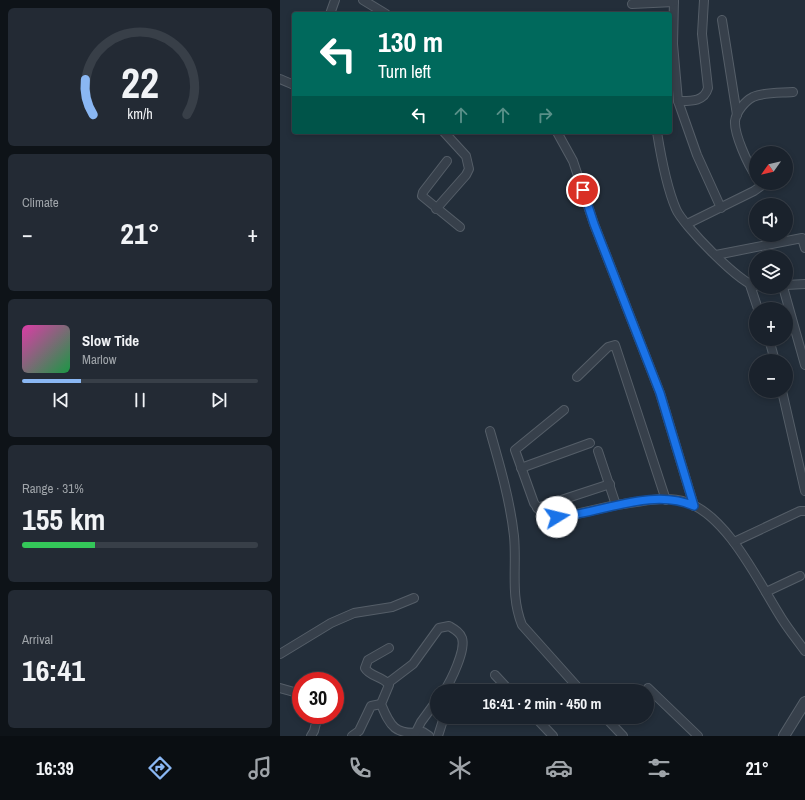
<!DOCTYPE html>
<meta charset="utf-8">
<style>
body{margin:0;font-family:"Archivo Narrow",sans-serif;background:#232a34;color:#f1f3f6;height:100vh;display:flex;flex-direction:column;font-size:15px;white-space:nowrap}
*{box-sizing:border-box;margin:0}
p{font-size:13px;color:#9fa4a9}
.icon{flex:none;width:22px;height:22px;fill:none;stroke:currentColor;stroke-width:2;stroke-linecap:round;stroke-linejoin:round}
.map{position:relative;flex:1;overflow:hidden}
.panel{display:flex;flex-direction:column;gap:8px;padding:8px;background:#0e1318;width:280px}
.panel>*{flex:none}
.guide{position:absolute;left:12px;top:12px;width:380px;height:122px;border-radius:4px;box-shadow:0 2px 6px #0003,0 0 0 1px #383f48;background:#00695c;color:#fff;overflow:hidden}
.needle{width:26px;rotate:236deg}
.controls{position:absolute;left:469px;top:146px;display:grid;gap:8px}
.controls a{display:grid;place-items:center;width:44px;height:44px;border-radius:50%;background:#1a222c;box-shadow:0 2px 6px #0003,0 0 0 1px #383f48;font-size:20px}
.speed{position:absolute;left:12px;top:672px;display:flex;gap:8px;font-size:20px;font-weight:700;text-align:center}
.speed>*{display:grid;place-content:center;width:52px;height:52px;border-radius:50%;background:#1a222c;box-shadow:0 2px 6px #0003,0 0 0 1px #383f48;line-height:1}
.speed .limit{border:6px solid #d22;background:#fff;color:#111}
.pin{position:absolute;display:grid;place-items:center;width:34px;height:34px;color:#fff;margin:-17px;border:2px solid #fff;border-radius:50%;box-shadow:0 1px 4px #0007}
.me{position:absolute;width:44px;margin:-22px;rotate:81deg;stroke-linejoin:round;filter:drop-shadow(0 0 3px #0008)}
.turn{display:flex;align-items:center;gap:14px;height:84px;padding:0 20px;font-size:18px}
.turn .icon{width:52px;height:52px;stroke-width:2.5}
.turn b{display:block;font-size:28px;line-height:34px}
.lanes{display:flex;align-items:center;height:38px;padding:0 20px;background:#0003;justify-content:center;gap:20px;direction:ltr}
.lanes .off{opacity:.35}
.big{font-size:30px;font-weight:800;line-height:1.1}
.panel .widget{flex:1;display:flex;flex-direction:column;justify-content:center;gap:6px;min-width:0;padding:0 14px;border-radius:6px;background:#232a34}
.panel .dial{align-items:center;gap:0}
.dial svg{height:104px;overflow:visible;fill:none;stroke:#383f48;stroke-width:7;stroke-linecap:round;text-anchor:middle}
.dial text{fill:#f1f3f6;stroke:none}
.song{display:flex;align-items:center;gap:12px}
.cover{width:48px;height:48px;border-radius:6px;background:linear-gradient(135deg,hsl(320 70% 55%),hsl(140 70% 35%))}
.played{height:4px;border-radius:2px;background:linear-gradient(90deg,#8ab7f3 25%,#383f48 25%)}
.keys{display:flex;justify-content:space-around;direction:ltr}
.heat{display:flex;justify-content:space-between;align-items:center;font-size:22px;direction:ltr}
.charge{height:6px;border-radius:3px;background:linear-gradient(90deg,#34c759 31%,#383f48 0)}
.trip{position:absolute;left:150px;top:684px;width:224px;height:40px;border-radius:20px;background:#1a222c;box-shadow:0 2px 6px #0003,0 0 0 1px #383f48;font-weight:800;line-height:40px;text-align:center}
.tabs{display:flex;height:64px;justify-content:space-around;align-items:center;background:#0a0e12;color:#9fa4a9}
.tabs .icon{width:28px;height:28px}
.tabs .on{color:#8ab7f3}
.tabs b{font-size:18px;color:#f1f3f6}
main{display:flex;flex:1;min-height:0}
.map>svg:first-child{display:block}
</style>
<main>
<section class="panel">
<div class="widget dial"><svg viewBox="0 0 100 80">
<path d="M14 69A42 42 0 1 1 86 69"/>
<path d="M14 69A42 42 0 0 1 8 42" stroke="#8ab7f3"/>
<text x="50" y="56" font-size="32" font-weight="700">22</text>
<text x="50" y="72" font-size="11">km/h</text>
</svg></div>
<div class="widget"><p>Climate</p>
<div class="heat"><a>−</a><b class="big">21°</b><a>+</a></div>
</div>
<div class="widget">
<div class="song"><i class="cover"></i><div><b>Slow Tide</b><p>Marlow</p></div></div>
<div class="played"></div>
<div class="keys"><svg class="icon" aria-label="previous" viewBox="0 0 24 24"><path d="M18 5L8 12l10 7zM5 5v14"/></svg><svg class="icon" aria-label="pause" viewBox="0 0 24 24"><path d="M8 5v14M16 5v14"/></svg><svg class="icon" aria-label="next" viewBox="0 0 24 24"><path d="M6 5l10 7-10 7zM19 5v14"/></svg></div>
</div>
<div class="widget"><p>Range · 31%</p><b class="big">155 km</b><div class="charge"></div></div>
<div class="widget"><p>Arrival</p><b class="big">16:41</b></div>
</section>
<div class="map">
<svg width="525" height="736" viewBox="0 0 525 736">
<rect width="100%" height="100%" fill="#232e3a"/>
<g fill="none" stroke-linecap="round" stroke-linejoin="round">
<defs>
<g id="minor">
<path d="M83 0 106 14"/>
<path d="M394 0 393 44 398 101 417 155 441 208"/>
<path d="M352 4 394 2"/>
<path d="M50 14 55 0"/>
<path d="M442 20 457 115"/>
<path d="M0 79 14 85"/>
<path d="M398 101C411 101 424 102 428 88L422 34 424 0"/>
<path d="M277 132 293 161 314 224 380 393 414 506"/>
<path d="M377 132C381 157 386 186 396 209 402 224 461 285 476 286"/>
<path d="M167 161 143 192 142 196 180 227"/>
<path d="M476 176C468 165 454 134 455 121 456 112 465 101 473 97 484 92 500 93 513 92"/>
<path d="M156 209 186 175 189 169 186 156 164 132"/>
<path d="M407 224 474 191 481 186V183"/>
<path d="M436 255 522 238 525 248"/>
<path d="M470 285 478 309"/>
<path d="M506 285 525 284"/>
<path d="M503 287 525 365"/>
<path d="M489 339 495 361"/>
<path d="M297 377 328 347 335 345 386 500"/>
<path d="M502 391 525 491"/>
<path d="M284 410 235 450 254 503 263 515 277 517 287 516 336 505"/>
<path d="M210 431C220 466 230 500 234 536 237 567 230 595 242 625L301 691"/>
<path d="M318 451 336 505C359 502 384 495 406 502 448 516 479 583 502 619 509 630 517 640 525 651"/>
<path d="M241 468 310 443"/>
<path d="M257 508 330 484"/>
<path d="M454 542 520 511H525"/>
<path d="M486 592 520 576"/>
<path d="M109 648 88 660 85 668C90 677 103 676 109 685L101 704C110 726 115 736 143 732L149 736"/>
<path d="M0 654 51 623 74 613 112 607 134 598"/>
<path d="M215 675 230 691"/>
<path d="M108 683 133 664 159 628 169 626C174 629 180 632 182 638 186 650 171 681 164 691"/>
<path d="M0 688 21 694"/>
<path d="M368 688 418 736"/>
<path d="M255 717 273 736"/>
<path d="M325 717 343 736"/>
<path d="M135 734 141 722 157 700"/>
<path d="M31 736 34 731 38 715"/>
<path d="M72 736 79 731 91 706 101 704"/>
<path d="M158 736 164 717"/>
</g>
<path id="tertiary" d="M504 736 525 702"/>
</defs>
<!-- minor casing -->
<use href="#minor" stroke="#555e68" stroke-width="10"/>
<!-- tertiary casing -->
<use href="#tertiary" stroke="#555e68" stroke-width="12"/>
<!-- minor -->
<use href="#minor" stroke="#37404b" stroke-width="8"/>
<!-- tertiary -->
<use href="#tertiary" stroke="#37404b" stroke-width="10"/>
</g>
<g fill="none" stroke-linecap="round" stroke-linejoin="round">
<defs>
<path id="route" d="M277 517C321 514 371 487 414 506L380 393 314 224 303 190"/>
</defs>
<!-- route casing -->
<use href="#route" stroke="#114b97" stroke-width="10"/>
<!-- route -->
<use href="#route" stroke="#1a73e8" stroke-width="7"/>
</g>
</svg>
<div class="controls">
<a><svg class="needle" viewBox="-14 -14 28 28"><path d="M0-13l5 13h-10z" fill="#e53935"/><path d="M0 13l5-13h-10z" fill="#9fa4a9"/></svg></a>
<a><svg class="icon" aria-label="sound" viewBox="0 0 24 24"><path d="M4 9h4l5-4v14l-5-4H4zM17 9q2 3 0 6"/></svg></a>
<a><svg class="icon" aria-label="layers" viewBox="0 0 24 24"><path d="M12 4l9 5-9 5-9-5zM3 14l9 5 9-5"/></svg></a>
<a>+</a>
<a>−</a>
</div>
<div class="speed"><div class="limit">30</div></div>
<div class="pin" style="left:303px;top:190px;background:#d93025"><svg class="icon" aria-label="arrive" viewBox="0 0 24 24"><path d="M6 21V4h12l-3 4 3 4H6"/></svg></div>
<svg class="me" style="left:277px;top:517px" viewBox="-20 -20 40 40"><circle r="19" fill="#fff"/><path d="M0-13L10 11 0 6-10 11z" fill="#1a73e8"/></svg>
<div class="trip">16:41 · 2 min · 450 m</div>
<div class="guide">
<div class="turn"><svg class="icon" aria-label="left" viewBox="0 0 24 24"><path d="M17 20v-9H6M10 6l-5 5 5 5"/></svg><div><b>130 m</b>Turn left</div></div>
<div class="lanes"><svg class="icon" aria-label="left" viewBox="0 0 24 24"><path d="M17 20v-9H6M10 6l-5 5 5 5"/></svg><svg class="icon off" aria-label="ahead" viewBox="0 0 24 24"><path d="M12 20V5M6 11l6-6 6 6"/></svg><svg class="icon off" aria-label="ahead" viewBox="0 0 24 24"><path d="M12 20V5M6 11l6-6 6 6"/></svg><svg class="icon off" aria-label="right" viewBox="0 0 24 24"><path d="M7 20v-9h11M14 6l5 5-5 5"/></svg></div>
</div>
</div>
</main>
<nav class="tabs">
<b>16:39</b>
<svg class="icon on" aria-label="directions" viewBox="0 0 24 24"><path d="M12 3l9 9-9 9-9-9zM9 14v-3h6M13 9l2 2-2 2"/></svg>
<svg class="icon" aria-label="music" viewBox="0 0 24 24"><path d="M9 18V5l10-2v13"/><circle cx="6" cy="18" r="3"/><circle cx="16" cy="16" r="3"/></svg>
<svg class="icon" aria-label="phone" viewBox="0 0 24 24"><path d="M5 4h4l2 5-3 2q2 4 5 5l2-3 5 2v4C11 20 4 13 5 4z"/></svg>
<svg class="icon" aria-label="climate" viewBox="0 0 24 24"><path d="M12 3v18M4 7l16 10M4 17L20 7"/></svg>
<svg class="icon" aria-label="car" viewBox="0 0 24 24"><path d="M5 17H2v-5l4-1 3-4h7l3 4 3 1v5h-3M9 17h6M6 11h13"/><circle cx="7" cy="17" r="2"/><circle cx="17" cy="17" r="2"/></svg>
<svg class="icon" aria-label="filters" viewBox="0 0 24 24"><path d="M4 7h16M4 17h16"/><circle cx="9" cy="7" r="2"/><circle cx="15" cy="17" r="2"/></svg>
<b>21°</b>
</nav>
